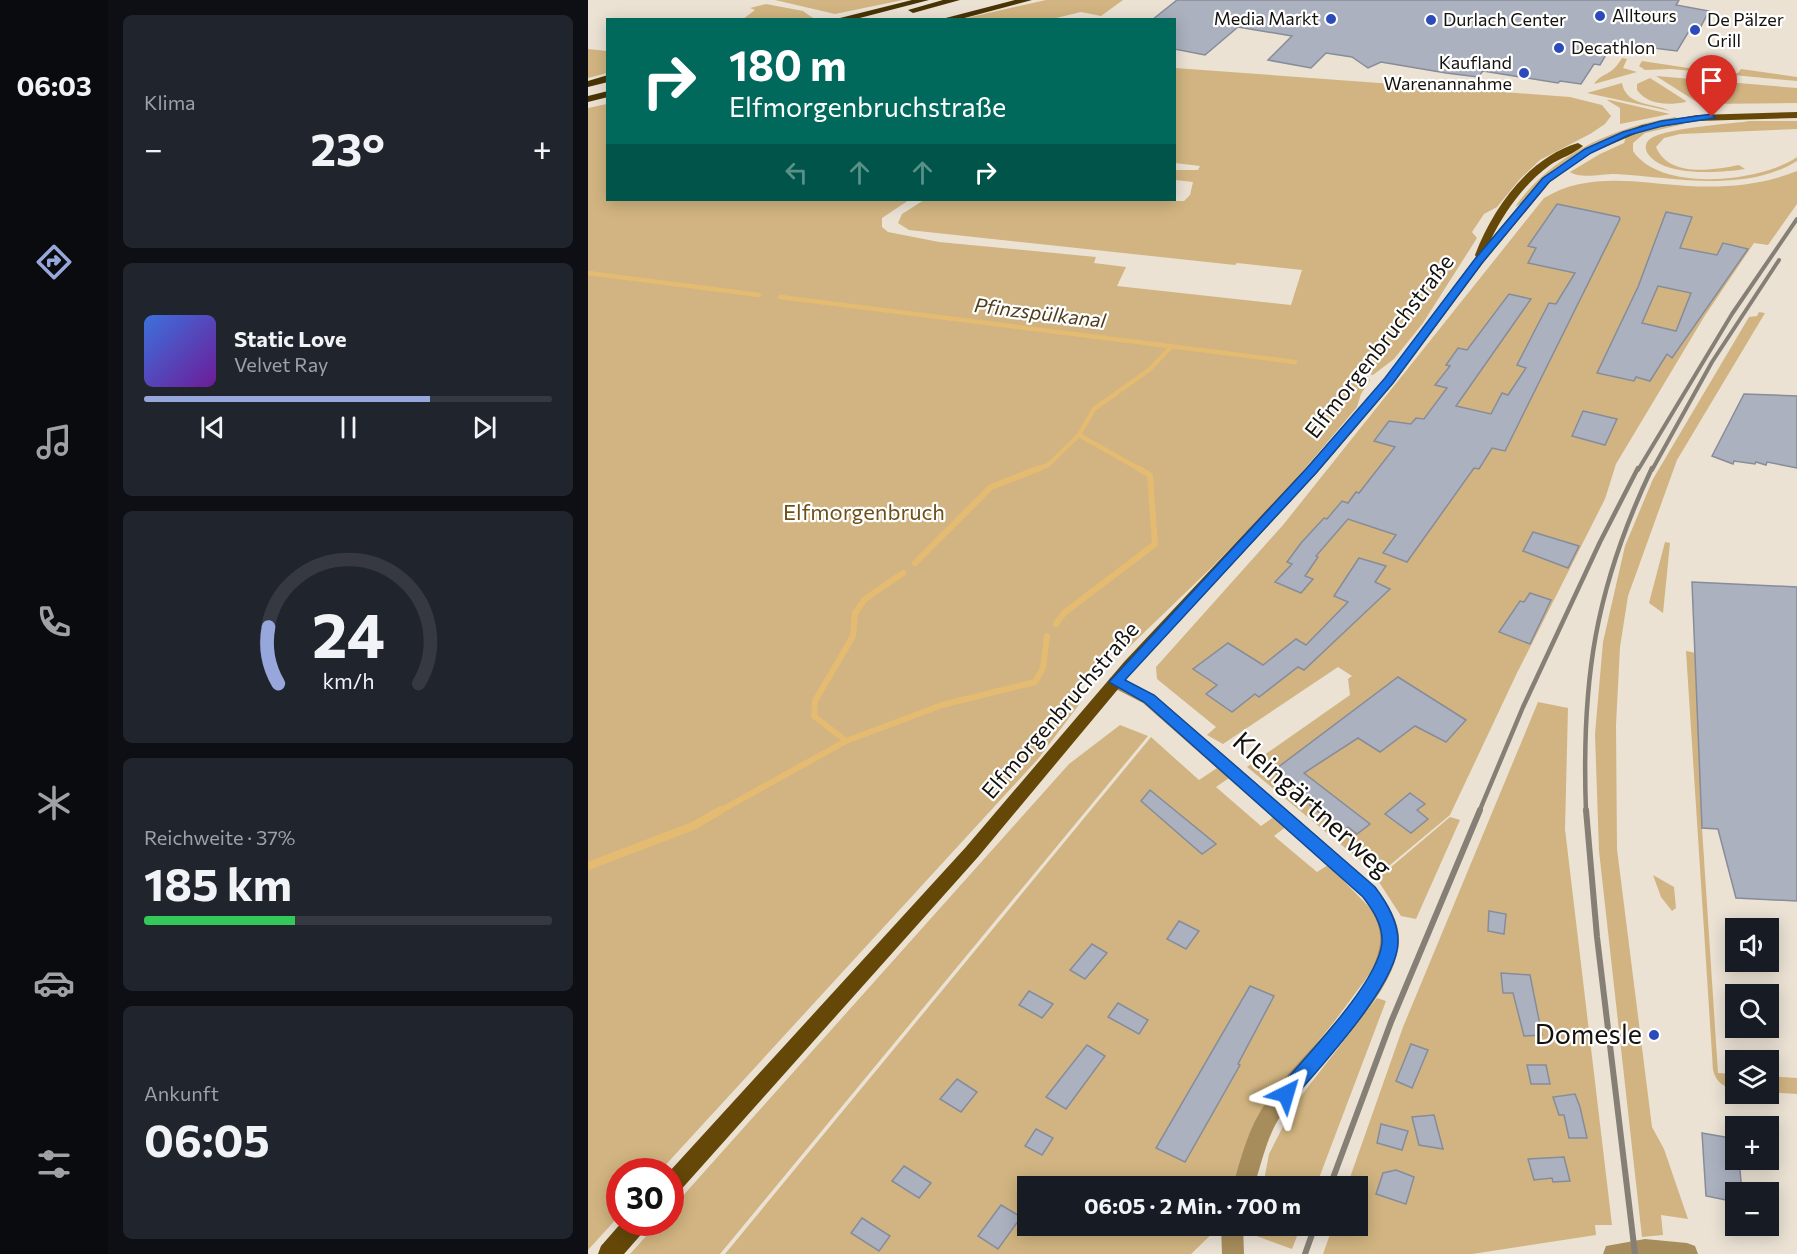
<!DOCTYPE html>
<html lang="de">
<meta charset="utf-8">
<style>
body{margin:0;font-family:Commissioner,sans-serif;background:#20242c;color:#f1f3f6;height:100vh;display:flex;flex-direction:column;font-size:22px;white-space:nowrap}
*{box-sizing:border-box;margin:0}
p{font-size:20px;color:#9ea1a6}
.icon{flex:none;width:33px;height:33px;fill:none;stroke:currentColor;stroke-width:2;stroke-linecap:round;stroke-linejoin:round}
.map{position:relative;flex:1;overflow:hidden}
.sheet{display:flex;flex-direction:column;gap:15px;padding:15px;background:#0d0f14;width:480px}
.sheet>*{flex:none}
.guide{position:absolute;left:18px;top:18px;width:570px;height:183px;border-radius:0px;box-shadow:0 3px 15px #0003;background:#00695c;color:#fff;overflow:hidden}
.buttons{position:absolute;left:1137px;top:918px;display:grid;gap:12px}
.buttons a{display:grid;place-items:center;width:54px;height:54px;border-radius:0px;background:#171b24;box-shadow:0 3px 15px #0003;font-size:30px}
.speed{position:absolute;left:18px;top:1158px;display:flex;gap:12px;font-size:30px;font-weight:700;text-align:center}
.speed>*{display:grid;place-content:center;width:78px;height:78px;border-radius:50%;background:#171b24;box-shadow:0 3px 15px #0003;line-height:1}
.speed .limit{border:9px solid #d22;background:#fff;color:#111}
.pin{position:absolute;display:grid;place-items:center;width:51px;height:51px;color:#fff;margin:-62px -26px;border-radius:50% 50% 50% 0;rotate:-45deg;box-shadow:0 0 6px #0007}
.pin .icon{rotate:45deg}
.me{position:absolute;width:66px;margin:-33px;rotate:40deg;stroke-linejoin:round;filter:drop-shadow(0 0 4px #0008)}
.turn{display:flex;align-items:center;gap:21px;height:126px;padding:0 24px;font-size:27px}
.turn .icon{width:78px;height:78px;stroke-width:2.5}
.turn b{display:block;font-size:42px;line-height:51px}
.lanes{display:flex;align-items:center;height:57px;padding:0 24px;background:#0003;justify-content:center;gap:30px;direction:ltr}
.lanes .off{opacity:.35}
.big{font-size:45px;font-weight:700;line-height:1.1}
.sheet .tile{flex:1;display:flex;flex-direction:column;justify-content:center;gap:9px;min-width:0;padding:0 21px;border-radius:9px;background:#20242c}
.sheet .dial{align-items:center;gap:0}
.dial svg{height:156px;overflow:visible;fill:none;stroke:#363941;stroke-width:7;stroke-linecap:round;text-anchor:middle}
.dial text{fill:#f1f3f6;stroke:none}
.song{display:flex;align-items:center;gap:18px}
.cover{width:72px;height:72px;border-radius:9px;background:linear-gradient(135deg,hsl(220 70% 55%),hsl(280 70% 35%))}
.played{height:6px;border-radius:3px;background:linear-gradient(90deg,#98a7db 70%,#363941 70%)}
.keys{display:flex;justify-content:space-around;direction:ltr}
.heat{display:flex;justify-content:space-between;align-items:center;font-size:33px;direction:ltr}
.charge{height:9px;border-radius:4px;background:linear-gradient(90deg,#34c759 37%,#363941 0)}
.trip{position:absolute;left:429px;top:1176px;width:351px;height:60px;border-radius:0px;background:#171b24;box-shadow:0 3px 15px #0003;font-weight:700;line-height:60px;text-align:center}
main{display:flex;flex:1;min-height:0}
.menu{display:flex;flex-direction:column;width:108px;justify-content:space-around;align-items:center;background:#090b0e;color:#9ea1a6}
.menu .icon{width:42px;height:42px}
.menu .selected{color:#98a7db}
.menu b{font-size:27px;color:#f1f3f6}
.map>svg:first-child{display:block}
</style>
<main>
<nav class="menu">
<b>06:03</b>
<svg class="icon selected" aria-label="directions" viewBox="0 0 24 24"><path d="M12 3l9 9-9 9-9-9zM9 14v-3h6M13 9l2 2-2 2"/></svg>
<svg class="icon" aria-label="music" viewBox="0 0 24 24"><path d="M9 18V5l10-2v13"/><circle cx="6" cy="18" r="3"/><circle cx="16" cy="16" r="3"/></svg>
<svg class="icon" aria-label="phone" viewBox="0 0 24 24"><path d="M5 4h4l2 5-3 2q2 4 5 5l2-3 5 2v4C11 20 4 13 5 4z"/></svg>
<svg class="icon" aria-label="climate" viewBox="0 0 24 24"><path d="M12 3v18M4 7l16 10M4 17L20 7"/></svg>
<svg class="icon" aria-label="car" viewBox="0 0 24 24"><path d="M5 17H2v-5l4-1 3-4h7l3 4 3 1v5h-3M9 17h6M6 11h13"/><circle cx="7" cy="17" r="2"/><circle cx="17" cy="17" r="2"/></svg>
<svg class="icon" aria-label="filters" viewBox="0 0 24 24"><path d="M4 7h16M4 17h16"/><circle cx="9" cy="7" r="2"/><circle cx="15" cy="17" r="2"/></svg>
</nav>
<section class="sheet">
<div class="tile"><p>Klima</p>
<div class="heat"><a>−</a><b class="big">23°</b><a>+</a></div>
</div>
<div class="tile">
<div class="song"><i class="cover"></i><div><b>Static Love</b><p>Velvet Ray</p></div></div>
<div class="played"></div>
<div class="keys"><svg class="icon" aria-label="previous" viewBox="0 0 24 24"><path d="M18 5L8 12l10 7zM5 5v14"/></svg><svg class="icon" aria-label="pause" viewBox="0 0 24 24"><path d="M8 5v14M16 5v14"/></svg><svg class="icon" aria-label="next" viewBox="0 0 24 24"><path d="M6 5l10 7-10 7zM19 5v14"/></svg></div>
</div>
<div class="tile dial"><svg viewBox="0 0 100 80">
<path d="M14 69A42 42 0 1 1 86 69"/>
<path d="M14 69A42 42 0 0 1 9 40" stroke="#98a7db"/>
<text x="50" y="56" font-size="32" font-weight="700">24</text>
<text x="50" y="72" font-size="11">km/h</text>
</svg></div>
<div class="tile"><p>Reichweite · 37%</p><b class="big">185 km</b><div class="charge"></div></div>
<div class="tile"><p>Ankunft</p><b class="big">06:05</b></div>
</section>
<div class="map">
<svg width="1209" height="1254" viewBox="0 0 1209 1254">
<rect width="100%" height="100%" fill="#ebe2d4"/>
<!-- green -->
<g fill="#d1b481">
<path d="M187 0H315L247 14Z"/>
<path d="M458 0H535L513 16 493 12 464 19H374Z"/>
<path d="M178 4 215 11 225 18 155 19 167 10 162 8Z"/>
<path d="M0 49 19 51V73L0 78Z"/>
<path d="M1034 58 1039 59 1035 68 1049 72 1006 84C1014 72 1023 77 1034 58Z"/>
<path d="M1054 61 1140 74 1150 73 1153 69 1209 77V81L1083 69 1057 70 1051 66Z"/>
<path d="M587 68 982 97 1014 105 1023 116 1017 124 1002 134 952 160 932 179 909 207 896 214 884 232 889 238 835 323 806 359 785 375 781 374 779 378 782 380 773 394 769 407 699 490 622 569 540 648 520 651 513 656 493 680 487 693 493 702 450 759 72 1171 32 1172 31 1216 0 1250V108L19 104 20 200H321L294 218V227L300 232 351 242 508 257 506 263 538 267 529 286 703 305 714 270 649 263 647 265 321 230 310 223 314 214 336 200 596 201 602 195 605 182 587 180V170H610L612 166 587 163Z"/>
<path d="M1068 76 1209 88V103L1112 104Z"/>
<path d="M1062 78 1098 101V102C1081 105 1061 106 1049 90V84Z"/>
<path d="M1034 83C1038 107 1068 103 1082 111L999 93Z"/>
<path d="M1019 100H1022L1082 114 1032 124V108Z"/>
<path d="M1087 117 1089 118C1043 126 1000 144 963 172 951 181 939 202 927 207 963 155 1026 127 1087 117Z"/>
<path d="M1162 121H1209V129L1092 134 1076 138 1068 147C1081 178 1125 170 1151 165L1157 169C1132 173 1076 177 1060 154 1057 150 1057 144 1060 141 1070 128 1143 124 1162 121Z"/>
<path d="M1093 122 1096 124 1057 133 1045 143V151C1073 193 1173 182 1209 157V161C1155 194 1086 177 1027 174 1014 174 992 179 982 172L1012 154 1036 143 1038 137 1058 129Z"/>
<path d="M1209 171V204L1180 245 1166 243 1116 317 1028 464 1017 499 929 673 862 815 790 875 659 767 762 695 760 679 764 676 750 667 635 744 619 735 628 727 569 679 568 667 695 525 956 198C1001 171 1050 183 1100 186 1138 188 1174 185 1209 171Z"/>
<path d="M1171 312 1177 313 1089 460 1040 596 1032 647 1028 725 1029 849 1064 1127 1076 1149 1100 1219 1073 1215 1075 1235 1054 1237 1011 851 1007 734 1015 642 1037 546 1065 479 1161 317 1169 316Z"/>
<path d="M1077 542 1082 543 1075 613 1061 603Z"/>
<path d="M1098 651 1108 653 1114 828 1130 1073 1147 1074V1089C1135 1087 1128 1082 1125 1070Z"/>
<path d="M950 702 980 708 977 829 1024 1225H1007L1008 1235 884 1254H735L745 1226H770V1186H759L815 1027Z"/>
<path d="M532 725 560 736 132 1254H42L70 1223 82 1222 83 1209 481 764Z"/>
<path d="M563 737 611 780 629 768 641 778 628 787 673 826 687 816 699 826 686 836 729 872 740 865 784 910 792 924 796 945 783 972 746 1022 678 1104 647 1186H440V1226H632L603 1254H137Z"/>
<path d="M862 817 872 820 828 919 813 916 789 879Z"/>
<path d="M1065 875 1086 887 1088 908 1084 911 1073 897Z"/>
<path d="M789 998 798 1001 728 1186H675L681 1154 706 1105Z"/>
<path d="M1181 1076 1209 1078V1094L1181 1092Z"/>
<path d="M668 1226H713L704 1249 666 1235Z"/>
</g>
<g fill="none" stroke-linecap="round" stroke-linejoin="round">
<!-- stream-far2 -->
<g stroke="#e5bb72" stroke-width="4.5">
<path d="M0 273 171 295"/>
<path d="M192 297 707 362"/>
<path d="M491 435 553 470"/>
<path d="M448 470 460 465 491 435 506 409 561 370 584 346"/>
</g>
<!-- stream-far1 -->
<g stroke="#e5bb72" stroke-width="6">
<path d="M327 563 403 487 452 468"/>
<path d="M468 624 476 613 567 544 562 475 550 468"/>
<path d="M258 741 226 716 227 701 265 636 267 613 277 599 315 573"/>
<path d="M130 812 258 741 354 705 447 682 455 668 459 636"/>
</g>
<!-- stream -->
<path stroke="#e5bb72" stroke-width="8" d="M0 866 105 826 133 810"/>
</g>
<!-- building -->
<g fill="#abb1bf" stroke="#868c99" stroke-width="1.5" fill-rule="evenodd">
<path d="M589 0H1091L1088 5 1121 11 1110 32 1101 31 1089 51 1025 43 1012 65 1006 64 993 84 972 81 970 83 895 71 890 77 858 73 793 62 780 68 764 57 738 53 723 68 680 60 704 36 650 27 617 55 586 49V20H564Z"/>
<path d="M969 204 1031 217 1032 219 917 451 904 448 891 469 886 468 819 562 795 553 808 535 760 519 728 556 730 557 717 576 725 579 713 593 687 582 704 564 699 562 713 543 736 518 739 519 754 501 760 503 768 492 771 493 807 447 786 441 801 421 823 424 828 418 836 419 859 388 847 385 862 366 858 365 870 348 879 350 921 294 943 299 868 406 903 414 914 393 920 395 938 368 929 365 961 303 968 304 987 273 940 263 948 248 940 246Z"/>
<path d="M1078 212 1104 217 1092 248 1129 255 1135 243 1160 249 1084 358 1079 354 1062 381 1048 377 1046 381 1009 373 1050 287ZM1070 286 1103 293 1088 331 1054 323Z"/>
<path d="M1156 394 1209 396V468L1179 462 1178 465 1168 462 1167 464 1146 461 1145 464 1124 456Z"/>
<path d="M995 411 1029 419 1017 445 984 436Z"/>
<path d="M945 532 991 546 980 568 935 551Z"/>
<path d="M771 558 798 566 787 582 802 589 716 670 710 667 671 697 667 694 644 712 618 694 629 685 605 669 640 643 675 665 708 639 718 645 760 602 746 596Z"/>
<path d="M1104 582 1209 587V901L1148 898 1130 829 1114 828Z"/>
<path d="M942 593 963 600 942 644 911 632 932 601 936 602Z"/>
<path d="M810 677 878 720 858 742 827 726 792 752 770 738 716 773 782 824 769 834 760 827 754 831 722 805 725 803 685 771Z"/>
<path d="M562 790 628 844 614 854 553 801Z"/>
<path d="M822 793 837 804 829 810 840 819 823 833 797 814Z"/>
<path d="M901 911 918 914 916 934 900 931Z"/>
<path d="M591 921 611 931 598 949 579 939Z"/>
<path d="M504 944 519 953 497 979 482 970Z"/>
<path d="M913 973 942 975 954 1035 936 1036 925 993H915Z"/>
<path d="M662 986 686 996 650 1064 652 1065 597 1162 568 1148Z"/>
<path d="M441 991 465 1004 454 1018 431 1005Z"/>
<path d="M530 1003 560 1020 551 1034 520 1017Z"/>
<path d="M823 1044 840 1050 824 1088 808 1081Z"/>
<path d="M499 1045 517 1056 478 1109 458 1097Z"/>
<path d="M939 1065H958L962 1084H943Z"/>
<path d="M369 1079 389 1092 373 1112 352 1099Z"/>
<path d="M987 1094 992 1107 999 1138H981L976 1115H971L965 1097Z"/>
<path d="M846 1115 855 1149 831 1145 824 1117Z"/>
<path d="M793 1124 820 1131 814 1150 789 1143Z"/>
<path d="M448 1129 465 1138 454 1155 437 1146Z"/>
<path d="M1114 1133 1148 1139V1160H1151L1154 1192H1148V1202L1118 1196Z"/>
<path d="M976 1157 982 1181 965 1182 964 1178 946 1180 940 1159Z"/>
<path d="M316 1166 343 1183 331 1198 304 1181Z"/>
<path d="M808 1170 826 1177 818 1204 788 1194 795 1173Z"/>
<path d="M413 1205 433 1217 410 1249 390 1236Z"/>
<path d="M274 1218 302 1236 291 1251 263 1233Z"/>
</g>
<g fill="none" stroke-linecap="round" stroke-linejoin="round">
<!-- minor -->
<g fill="#a88d5c" fill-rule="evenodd">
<path d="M528 676 567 695 787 887C798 902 812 921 811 941 809 996 725 1068 694 1114 679 1135 674 1162 666 1186H645C653 1157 661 1126 679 1101 709 1057 786 996 792 943 794 926 784 910 775 897L555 703 522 686 520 682 522 678Z"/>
<path d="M633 1226H655L656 1254H634Z"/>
<path d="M1057 1239 1099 1243 1107 1246 1110 1254H1015L1018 1246Z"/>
</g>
<!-- major -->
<g fill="#654808" fill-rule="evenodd">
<path d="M1209 112V118L1109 121 1059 129 1003 153 962 182 895 263 805 384 729 473 546 670 390 857 90 1193 82 1196 81 1172 378 847 536 662 719 467 797 378 888 257 887 255C905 208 940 158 990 143L995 146C986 154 972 158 962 165 936 184 917 211 903 239L954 178 997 149 1054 125 1109 115Z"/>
<path d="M34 1222H60L57 1230 36 1254H10L13 1246Z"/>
</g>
<!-- highway -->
<g fill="#483305" fill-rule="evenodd">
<path d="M324 0H341L264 20H244Z"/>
<path d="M355 0H372L325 13 320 10Z"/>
<path d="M427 0H444L369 20H350Z"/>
<path d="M20 75V82L0 87V81Z"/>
<path d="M20 91V97L0 102V96Z"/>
</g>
<!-- rail-far2 -->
<g stroke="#857f75" stroke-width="4">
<path d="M1050 470 1144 314 1209 219"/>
<path d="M1064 470 1124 362 1191 260"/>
</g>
<!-- rail-far1 -->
<g stroke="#857f75" stroke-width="4.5">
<path d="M891 812 935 707 1012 542 1050 468"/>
<path d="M998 812C993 680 1007 588 1064 468"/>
</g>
<!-- rail -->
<g stroke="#857f75" stroke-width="6">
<path d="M998 810 1009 937 1047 1254"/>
<path d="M742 1186 803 1022 892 810"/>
<path d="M717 1254 727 1226"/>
</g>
</g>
<!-- route -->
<path fill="#1a73e8" stroke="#114b97" stroke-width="1.5" d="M1124 114 1127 118 1074 126 1041 135 1003 153 961 182 894 263 805 383 728 473 537 680 566 695 787 887C799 903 810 921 810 941 811 983 732 1067 704 1100L698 1102 691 1100 689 1094 691 1088C718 1056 790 983 794 943 795 925 785 910 775 897L556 702 521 682 719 468 797 378 887 259 955 178 997 149 1035 132 1073 121Z"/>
<!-- markers -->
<g fill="#2c4bbb" stroke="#fff" stroke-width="2">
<circle cx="1012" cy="16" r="6"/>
<circle cx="743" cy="19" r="6"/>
<circle cx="843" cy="20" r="6"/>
<circle cx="1107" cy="30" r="6"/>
<circle cx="971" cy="48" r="6"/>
<circle cx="936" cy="73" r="6"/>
<circle cx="1066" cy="1035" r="6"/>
</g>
<g text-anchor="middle" stroke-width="4.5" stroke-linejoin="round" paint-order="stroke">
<!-- far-poi labels -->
<g font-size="18" fill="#15120e" stroke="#fff" text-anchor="start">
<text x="1024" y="22">Alltours</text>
<text x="731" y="25" text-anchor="end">Media Markt</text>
<text x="855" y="26">Durlach Center</text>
<text x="1119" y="26">De Pälzer<tspan x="1119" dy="21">Grill</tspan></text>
<text x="983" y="54">Decathlon</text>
<text x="924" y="69" text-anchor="end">Kaufland<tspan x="924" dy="21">Warenannahme</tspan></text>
</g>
<!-- far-water labels -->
<g font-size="20" font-style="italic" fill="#4e3d1d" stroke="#fff">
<text transform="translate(452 313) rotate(7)" y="7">Pfinzspülkanal</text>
</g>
<!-- street labels -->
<g font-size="22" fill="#15120e" stroke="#fff">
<text transform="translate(791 346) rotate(-52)" y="8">Elfmorgenbruchstraße</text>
<text transform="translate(472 710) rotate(-49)" y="8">Elfmorgenbruchstraße</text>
</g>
<!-- park labels -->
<g font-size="22" fill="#6d5119" stroke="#fff">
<text x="276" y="520">Elfmorgenbruch</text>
</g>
<!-- near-street labels -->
<g font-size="27" fill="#15120e" stroke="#fff">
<text transform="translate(724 805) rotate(42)" y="9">Kleingärtnerweg</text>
</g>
<!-- near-poi labels -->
<g font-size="27" fill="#15120e" stroke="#fff" text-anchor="end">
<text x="1054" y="1044">Domesle</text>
</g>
</g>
</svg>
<div class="buttons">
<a><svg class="icon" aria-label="sound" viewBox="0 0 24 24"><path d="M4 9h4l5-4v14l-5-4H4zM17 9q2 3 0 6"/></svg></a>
<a><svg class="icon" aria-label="search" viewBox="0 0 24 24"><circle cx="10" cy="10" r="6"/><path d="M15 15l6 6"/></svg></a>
<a><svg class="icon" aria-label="layers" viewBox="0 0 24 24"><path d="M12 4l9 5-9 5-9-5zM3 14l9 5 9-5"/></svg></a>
<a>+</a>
<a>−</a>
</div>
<div class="speed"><div class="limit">30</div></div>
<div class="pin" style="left:1124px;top:117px;background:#d93025"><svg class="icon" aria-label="arrive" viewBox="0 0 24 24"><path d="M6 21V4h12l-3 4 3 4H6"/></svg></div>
<svg class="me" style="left:698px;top:1094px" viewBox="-20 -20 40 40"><path d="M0-17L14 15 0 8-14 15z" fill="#1a73e8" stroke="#fff" stroke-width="4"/></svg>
<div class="trip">06:05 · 2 Min. · 700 m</div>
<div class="guide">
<div class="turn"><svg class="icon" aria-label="right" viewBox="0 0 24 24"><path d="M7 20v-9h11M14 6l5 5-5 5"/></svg><div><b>180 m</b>Elfmorgenbruchstraße</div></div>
<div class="lanes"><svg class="icon off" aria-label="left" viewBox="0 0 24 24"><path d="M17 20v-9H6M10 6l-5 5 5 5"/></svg><svg class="icon off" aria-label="ahead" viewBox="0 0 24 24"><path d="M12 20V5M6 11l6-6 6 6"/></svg><svg class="icon off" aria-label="ahead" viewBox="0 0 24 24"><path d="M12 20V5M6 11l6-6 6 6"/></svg><svg class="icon" aria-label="right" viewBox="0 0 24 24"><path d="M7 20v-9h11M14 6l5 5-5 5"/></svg></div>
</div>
</div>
</main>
